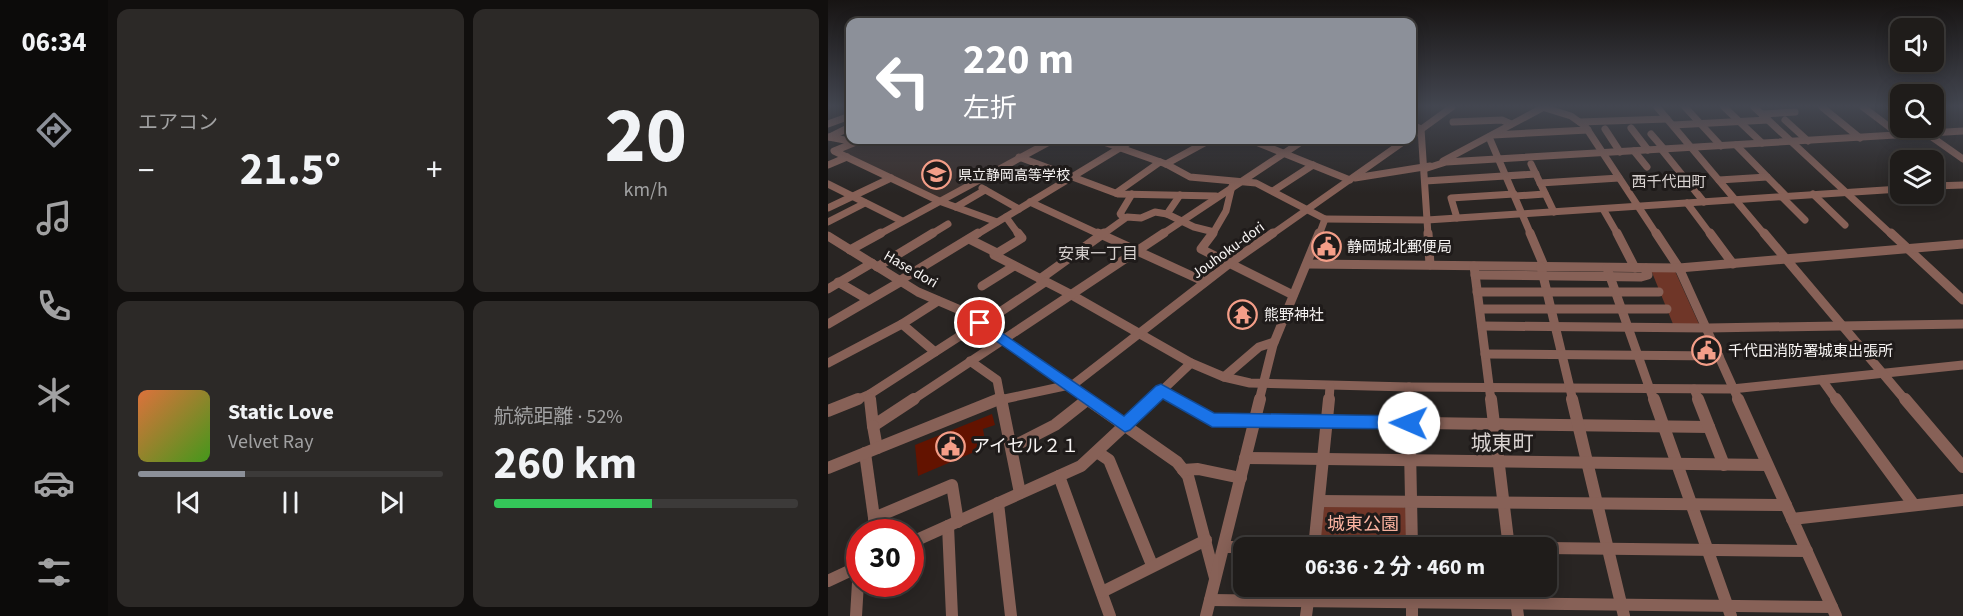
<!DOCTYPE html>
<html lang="ja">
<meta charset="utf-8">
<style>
body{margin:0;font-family:"Source Sans 3","Noto Sans JP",sans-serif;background:#2c2927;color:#f1f3f6;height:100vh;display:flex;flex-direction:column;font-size:22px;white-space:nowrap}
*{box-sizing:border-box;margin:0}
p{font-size:20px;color:#a1a1a2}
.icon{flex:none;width:33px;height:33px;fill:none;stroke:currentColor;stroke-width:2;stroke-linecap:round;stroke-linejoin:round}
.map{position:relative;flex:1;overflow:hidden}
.sheet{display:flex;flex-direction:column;gap:9px;padding:9px;background:#110f0e;width:720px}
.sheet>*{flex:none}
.guide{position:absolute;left:18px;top:18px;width:570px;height:126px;border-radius:12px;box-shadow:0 3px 15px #0003,0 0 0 2px #3c3a39;background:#8c9099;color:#fff;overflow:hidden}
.fabs{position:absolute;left:1062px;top:18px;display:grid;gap:12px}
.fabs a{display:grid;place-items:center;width:54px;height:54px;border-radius:12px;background:#1f1c1a;box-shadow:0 3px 15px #0003,0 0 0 2px #3c3a39;font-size:30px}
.speed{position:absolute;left:18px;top:519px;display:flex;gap:12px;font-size:30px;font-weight:700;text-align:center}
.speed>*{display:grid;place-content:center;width:78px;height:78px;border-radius:50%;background:#1f1c1a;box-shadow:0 3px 15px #0003,0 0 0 2px #3c3a39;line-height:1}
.speed .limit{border:9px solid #d22;background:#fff;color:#111}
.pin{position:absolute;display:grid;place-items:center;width:51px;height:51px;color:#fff;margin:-26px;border:3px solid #fff;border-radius:50%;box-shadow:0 2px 6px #0007}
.me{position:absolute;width:66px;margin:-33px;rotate:271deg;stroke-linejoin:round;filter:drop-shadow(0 0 4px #0008)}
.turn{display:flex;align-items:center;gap:21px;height:126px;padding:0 18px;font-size:27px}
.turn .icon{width:78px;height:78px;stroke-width:2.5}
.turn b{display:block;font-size:42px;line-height:51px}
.big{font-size:45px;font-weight:700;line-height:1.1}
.sheet .widget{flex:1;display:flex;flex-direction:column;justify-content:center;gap:9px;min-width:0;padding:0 21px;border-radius:12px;background:#2c2927}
.sheet .dial{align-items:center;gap:0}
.dial b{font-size:78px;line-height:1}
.song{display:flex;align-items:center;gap:18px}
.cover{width:72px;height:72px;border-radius:9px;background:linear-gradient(135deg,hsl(20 70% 55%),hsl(100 70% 35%))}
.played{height:6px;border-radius:3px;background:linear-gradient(90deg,#8c9099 35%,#3c3a39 35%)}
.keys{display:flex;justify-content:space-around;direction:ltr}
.heat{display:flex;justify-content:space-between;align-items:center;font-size:33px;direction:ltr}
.charge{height:9px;border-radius:4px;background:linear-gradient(90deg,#34c759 52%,#3c3a39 0)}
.sheet .tiles{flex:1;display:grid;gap:9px;grid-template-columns:repeat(2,1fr)}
.trip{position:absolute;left:405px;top:537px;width:324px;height:60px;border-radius:12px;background:#1f1c1a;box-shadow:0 3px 15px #0003,0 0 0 2px #3c3a39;font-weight:700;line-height:60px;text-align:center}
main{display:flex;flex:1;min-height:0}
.tabs{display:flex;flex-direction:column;width:108px;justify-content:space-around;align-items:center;background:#0c0b0a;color:#a1a1a2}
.tabs .icon{width:42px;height:42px}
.tabs .current{color:#8c9099}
.tabs b{font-size:27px;color:#f1f3f6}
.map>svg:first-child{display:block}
</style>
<main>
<nav class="tabs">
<b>06:34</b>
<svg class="icon current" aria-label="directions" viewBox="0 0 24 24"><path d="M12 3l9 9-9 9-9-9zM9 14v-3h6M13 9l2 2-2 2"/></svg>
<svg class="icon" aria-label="music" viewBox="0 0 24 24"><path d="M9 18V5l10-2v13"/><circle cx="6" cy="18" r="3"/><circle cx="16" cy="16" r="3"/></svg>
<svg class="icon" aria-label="phone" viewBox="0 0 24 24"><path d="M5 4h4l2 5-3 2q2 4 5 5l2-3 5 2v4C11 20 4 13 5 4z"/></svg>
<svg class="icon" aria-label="climate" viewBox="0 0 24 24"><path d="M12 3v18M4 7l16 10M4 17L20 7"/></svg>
<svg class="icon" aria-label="car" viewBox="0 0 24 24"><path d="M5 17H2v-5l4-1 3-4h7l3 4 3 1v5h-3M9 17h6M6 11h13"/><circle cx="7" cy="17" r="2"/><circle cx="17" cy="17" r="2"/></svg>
<svg class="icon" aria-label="filters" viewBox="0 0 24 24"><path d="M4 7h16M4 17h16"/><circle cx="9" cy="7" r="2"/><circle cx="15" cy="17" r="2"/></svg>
</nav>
<section class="sheet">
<div class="tiles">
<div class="widget"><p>エアコン</p>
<div class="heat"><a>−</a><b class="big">21.5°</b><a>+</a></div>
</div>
<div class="widget dial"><b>20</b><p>km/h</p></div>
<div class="widget">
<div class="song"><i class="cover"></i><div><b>Static Love</b><p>Velvet Ray</p></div></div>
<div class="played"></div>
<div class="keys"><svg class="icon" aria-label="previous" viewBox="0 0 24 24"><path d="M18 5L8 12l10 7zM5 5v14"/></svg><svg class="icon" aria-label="pause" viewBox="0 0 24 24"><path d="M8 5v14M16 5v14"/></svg><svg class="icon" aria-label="next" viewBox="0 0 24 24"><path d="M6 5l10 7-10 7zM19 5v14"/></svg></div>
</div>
<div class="widget"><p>航続距離 · 52%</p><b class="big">260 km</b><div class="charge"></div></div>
</div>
</section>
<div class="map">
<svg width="1135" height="616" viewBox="0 0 1135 616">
<rect width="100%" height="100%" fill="#292523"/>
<!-- built -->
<path fill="#392f2c" d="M36 140H221L111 199 12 150Z"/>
<!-- green -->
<g fill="#6f3628">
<path d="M823 270 847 271 871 324H845Z"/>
<path d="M499 504 576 507 578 509V539L575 543 496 541 492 537 496 507Z"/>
</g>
<!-- building -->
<path fill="#631300" d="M164 414 167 425 155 429 158 447 90 476 87 445Z"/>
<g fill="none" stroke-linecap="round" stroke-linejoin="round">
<!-- minor-far2 -->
<g stroke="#876157" stroke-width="7">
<path d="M714 107 743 116 757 126 829 235"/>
<path d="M829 107 937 235"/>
<path d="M857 107 893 146"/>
<path d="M896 107 934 143"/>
<path d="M926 107 1064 235"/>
<path d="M994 107 1032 138"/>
<path d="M1035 107 1072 135"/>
<path d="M1062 107 1072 114"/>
<path d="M934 114 967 112"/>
<path d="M957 120 980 141"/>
<path d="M625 122 674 120 683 124"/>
<path d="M752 122 839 119"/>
<path d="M0 124 22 116"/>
<path d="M584 125 593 129 600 235"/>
<path d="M845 125 940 120"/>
<path d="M803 128 820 150"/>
<path d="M1091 128 1135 159"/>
<path d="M777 129 792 152"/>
<path d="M823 134 836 149"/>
<path d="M665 135 760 130"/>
<path d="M584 136 624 107"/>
<path d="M1 137 27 142"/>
<path d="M2 137 22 127"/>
<path d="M661 137 703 235"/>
<path d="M33 140 6 151 111 201 169 222"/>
<path d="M270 140 338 164 362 177 428 183 497 219 491 235"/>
<path d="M423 140 522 180"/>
<path d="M908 145 958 196"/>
<path d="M834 150 876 202"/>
<path d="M806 151 819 167"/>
<path d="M191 157 290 194 388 196"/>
<path d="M615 161 716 107"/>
<path d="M338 164 382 140"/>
<path d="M703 164 726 212"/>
<path d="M0 165 19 157"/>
<path d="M596 169 618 162 1135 131"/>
<path d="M527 178 602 166"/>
<path d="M891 180 939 177"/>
<path d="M597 181 708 174"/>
<path d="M712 183 791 178"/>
<path d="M0 184 74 221"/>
<path d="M1106 186 1135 185"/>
<path d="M154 188 191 209"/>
<path d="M445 191 485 165"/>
<path d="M288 193 332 162"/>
<path d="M985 194 1017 225"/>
<path d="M687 196 717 194"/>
<path d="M954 197 977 220"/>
<path d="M202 202 273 235"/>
<path d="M859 203 883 235"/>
<path d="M128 207 157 190"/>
<path d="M0 208 63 178"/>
<path d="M775 209 790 235"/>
<path d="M339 214 352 195"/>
<path d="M178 217 191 235"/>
<path d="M296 218 292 214 304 194"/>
<path d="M629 218 623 198 686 194"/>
<path d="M497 219 599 220 1072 189"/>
<path d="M0 222 37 203"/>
<path d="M50 235 225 140"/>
<path d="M102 235 120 224"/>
<path d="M148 235 305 140"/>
<path d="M274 235 299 217 313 218 327 212 339 214 366 227 386 232"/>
<path d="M333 235 476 140"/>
<path d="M384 235 398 211 404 186"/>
<path d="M443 235 578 140"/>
</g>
<!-- minor-far1 -->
<g stroke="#876157" stroke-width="9">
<path d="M190 233 194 238 166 255 242 294 363 363 396 377 422 383 581 387 904 389 1135 365"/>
<path d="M270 233 377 282"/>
<path d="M385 233 373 249 465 295"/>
<path d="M600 233 602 265"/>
<path d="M702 233 716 266"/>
<path d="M789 233 807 268"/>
<path d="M828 233 851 268 911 401"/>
<path d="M882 233 905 264"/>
<path d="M936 233 1078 401"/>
<path d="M1063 233 1135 300"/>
<path d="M0 236 90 292 132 310 261 401"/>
<path d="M141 239 169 253"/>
<path d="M22 250 53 233"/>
<path d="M479 264 851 268 1135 244"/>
<path d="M646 266 663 401"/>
<path d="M49 267 105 233"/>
<path d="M713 267 745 401"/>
<path d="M779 268 826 401"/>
<path d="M647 275 813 277 820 275 818 268"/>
<path d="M212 279 276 233"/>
<path d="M71 281 150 233"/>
<path d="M10 282 41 300"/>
<path d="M154 286 186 266"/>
<path d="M0 289 44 263"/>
<path d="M649 292H831"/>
<path d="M652 309H839"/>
<path d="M0 324 72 282"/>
<path d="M154 324 217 282"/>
<path d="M654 326 880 328 1135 324"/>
<path d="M107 352 152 323"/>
<path d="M657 354 891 356"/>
<path d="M142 361 169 380 173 401"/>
<path d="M0 363 74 324 110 301"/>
<path d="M396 377 431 347 446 342"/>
<path d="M994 380 1009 401"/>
<path d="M581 387V401"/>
<path d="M866 389 871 401"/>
<path d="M333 391 350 401"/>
<path d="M26 401 42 394"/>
<path d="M43 401 42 394 107 352 74 324"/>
<path d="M83 401 336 233"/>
<path d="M167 401 246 384 402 263 445 233"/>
<path d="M258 401 260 399"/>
<path d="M323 401 363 363"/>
<path d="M431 401 445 345 491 233"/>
<path d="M501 401 502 386"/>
</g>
<!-- minor -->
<g stroke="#876157" stroke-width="12">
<path d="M42 399 45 426 86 399"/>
<path d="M173 399 192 493"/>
<path d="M259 399 349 462 360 476 387 578"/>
<path d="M347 399 384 420 881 427"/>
<path d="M581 399 584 548"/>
<path d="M663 399 681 548"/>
<path d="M744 399 796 616"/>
<path d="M826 399 903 616"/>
<path d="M870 399 896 465"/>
<path d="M910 399 1008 616"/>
<path d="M1008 399 1086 505"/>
<path d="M1077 399 1135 467"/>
<path d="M0 411 30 399"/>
<path d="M45 426 49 448"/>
<path d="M184 447 227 425 260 399"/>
<path d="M269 452 281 460 324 565"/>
<path d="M37 453 48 532"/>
<path d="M417 458 939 465"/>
<path d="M0 468 171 399"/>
<path d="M355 470 370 469 413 478"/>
<path d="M231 476 282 616"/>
<path d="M491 501 958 505"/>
<path d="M170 503 183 616"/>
<path d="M46 518 124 485 130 522"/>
<path d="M964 519 1135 500"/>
<path d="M120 526 124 616"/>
<path d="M82 543 253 466 325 399"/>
<path d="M397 547 633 548"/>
<path d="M486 548 501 399"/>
<path d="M718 548 979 551"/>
<path d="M0 581 32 566"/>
<path d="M584 586V616"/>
<path d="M686 586 690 616"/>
<path d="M274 592 378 540"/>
<path d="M382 600 1004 607"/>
<path d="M28 616 31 566"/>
<path d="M378 616 432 399"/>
<path d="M478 616 482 586"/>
</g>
</g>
<!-- sky -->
<linearGradient id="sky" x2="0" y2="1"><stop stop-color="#171413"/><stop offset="0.55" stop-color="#434650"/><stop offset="1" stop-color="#434650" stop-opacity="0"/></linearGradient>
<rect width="1135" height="193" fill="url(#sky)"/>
<!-- route -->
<path fill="#1a73e8" stroke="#114b97" stroke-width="1.5" d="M152 318 296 416 328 386 333 384 386 413 581 416 587 418 589 423 587 427 581 429 384 427 335 399 302 430 297 432 147 326 145 323Z"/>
<!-- icons -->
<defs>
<symbol id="school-ring" viewBox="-11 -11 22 22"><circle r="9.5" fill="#1f1b1a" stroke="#f49e88" stroke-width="1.5"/><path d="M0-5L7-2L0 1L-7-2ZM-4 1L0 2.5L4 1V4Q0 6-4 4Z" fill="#f49e88"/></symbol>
<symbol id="civic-ring" viewBox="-11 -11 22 22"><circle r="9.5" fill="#1f1b1a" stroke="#f49e88" stroke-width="1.5"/><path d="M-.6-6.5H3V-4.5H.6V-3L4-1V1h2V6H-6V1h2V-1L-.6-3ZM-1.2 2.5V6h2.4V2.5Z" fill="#f49e88"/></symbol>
<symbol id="temple-ring" viewBox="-11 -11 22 22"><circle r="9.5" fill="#1f1b1a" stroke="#f49e88" stroke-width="1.5"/><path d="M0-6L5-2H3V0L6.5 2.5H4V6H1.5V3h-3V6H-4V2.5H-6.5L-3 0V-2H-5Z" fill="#f49e88"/></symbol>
</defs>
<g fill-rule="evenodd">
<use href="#school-ring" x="92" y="158" width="33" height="33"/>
<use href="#civic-ring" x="482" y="230" width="33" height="33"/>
<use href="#temple-ring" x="398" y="298" width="33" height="33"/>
<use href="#civic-ring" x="862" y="334" width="33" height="33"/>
<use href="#civic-ring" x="106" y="430" width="33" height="33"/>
</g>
<g text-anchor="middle" stroke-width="6" stroke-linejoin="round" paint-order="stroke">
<!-- far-poi labels -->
<g font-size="14" fill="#f7f4f3" stroke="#1f1b1a" text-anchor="start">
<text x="130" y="180">県立静岡高等学校</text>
</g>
<!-- far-quarter labels -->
<g font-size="15" fill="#d8d2d0" stroke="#1f1b1a">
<text x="841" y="187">西千代田町</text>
</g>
<!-- poi labels -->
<g font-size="15" fill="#f7f4f3" stroke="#1f1b1a" text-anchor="start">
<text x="519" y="252">静岡城北郵便局</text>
<text x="436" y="320">熊野神社</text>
<text x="900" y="356">千代田消防署城東出張所</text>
</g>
<!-- street labels -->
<g font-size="15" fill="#f7f4f3" stroke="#1f1b1a">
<text transform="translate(400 250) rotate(-36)" y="5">Jouhoku-dori</text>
<text transform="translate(83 269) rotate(30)" y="5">Hase dori</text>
</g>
<!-- neighbourhood labels -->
<g font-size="16" fill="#d8d2d0" stroke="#1f1b1a">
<text x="270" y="259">安東一丁目</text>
</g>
<!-- near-poi labels -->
<g font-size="18" fill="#f7f4f3" stroke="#1f1b1a" text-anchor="start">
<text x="144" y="452">アイセル２１</text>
</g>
<!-- near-park labels -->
<g font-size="18" fill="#fab3a0" stroke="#1f1b1a">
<text x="535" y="530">城東公園</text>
</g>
<!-- near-quarter labels -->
<g font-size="21" fill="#d8d2d0" stroke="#1f1b1a">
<text x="674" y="450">城東町</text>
</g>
</g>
</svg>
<div class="fabs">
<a><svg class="icon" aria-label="sound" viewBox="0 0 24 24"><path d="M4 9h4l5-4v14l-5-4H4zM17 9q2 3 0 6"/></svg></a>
<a><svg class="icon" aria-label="search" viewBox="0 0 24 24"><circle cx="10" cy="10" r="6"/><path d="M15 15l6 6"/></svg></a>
<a><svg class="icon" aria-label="layers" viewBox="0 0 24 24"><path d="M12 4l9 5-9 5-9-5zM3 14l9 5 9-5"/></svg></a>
</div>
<div class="speed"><div class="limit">30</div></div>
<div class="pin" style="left:152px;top:323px;background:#d93025"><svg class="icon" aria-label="arrive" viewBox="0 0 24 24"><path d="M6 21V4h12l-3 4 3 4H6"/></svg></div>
<svg class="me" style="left:581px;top:423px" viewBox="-20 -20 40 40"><circle r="19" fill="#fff"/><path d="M0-13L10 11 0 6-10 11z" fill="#1a73e8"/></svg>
<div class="trip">06:36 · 2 分 · 460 m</div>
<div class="guide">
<div class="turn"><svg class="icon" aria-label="left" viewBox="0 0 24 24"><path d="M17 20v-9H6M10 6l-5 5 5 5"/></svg><div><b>220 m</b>左折</div></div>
</div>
</div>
</main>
